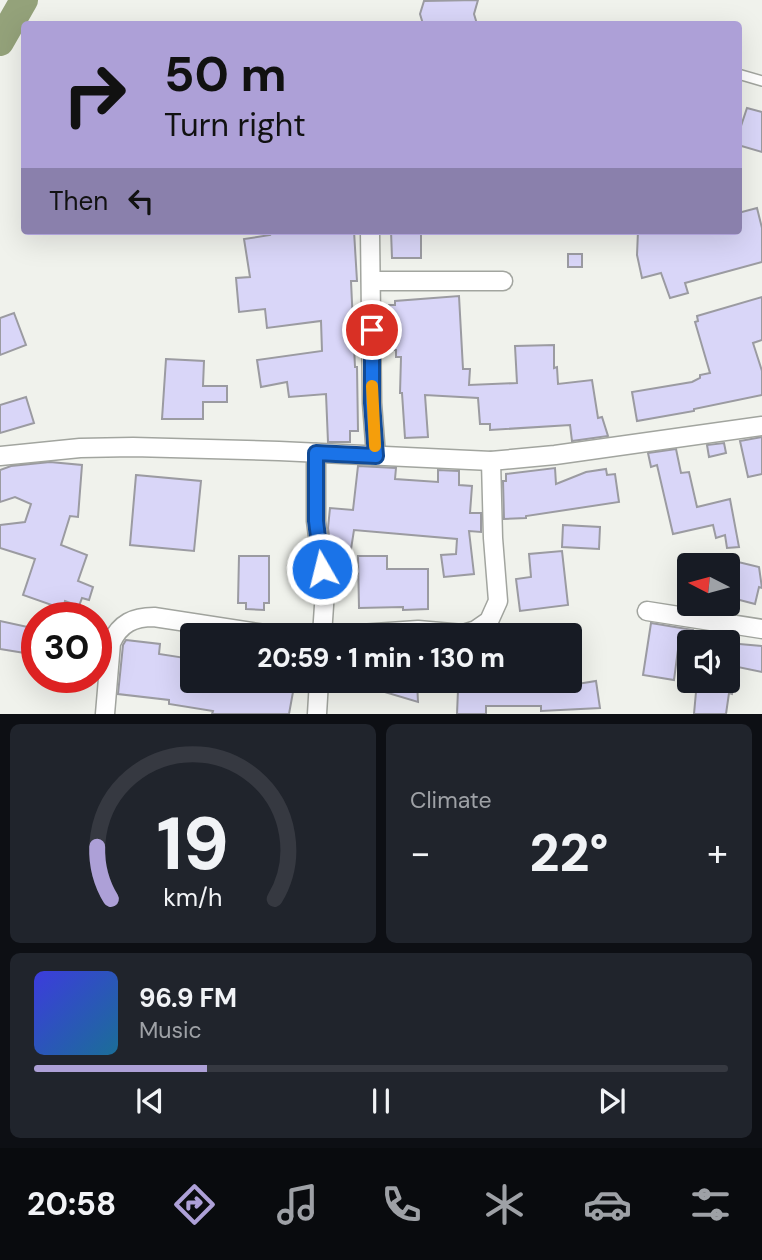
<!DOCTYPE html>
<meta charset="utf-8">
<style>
body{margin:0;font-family:"DM Sans",sans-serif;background:#20242c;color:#f1f3f6;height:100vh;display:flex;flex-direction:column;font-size:26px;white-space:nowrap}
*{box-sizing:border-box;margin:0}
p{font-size:23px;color:#9ea1a6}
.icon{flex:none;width:38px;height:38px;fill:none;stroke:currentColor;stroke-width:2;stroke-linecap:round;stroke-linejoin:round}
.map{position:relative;height:714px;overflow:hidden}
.panel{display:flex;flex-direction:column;gap:10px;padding:10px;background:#0d0f14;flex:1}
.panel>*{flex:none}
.hud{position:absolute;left:21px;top:21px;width:721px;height:214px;border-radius:7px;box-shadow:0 7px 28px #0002;background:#ada0d7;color:#111;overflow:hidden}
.needle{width:46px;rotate:276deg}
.buttons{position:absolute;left:677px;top:553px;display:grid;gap:14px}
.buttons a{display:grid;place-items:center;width:63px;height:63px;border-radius:7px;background:#171b24;box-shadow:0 7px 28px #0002;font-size:35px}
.speed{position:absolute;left:21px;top:602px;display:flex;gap:14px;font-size:35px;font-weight:700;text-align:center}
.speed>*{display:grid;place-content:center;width:91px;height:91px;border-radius:50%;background:#171b24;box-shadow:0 7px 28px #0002;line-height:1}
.speed .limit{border:10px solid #d22;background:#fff;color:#111}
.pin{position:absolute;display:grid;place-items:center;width:60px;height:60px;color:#fff;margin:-30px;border:4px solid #fff;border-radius:50%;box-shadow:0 2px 7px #0007}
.me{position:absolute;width:77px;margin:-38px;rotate:352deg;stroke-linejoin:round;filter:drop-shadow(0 0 5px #0008)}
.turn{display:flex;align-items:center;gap:24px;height:147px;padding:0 28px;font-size:32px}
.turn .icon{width:91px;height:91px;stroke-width:2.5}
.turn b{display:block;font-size:49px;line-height:60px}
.then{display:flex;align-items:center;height:66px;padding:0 28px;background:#0003;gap:14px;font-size:26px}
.big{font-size:52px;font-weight:800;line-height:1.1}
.panel .card{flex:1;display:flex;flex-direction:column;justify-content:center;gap:10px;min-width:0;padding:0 24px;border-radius:10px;background:#20242c}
.panel .dial{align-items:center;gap:0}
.dial svg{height:182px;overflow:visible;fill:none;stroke:#363941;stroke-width:7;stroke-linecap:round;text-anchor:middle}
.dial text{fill:#f1f3f6;stroke:none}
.song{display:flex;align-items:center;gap:21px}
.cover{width:84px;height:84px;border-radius:10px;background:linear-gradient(135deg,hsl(240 70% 55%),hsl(200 70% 35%))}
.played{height:7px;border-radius:4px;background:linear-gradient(90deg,#ada0d7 25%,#363941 25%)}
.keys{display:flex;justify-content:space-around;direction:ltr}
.heat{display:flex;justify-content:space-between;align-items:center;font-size:38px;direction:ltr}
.panel .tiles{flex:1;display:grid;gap:10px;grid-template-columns:1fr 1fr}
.card:last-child{grid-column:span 2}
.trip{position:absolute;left:180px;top:623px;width:402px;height:70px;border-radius:7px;background:#171b24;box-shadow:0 7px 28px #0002;font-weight:800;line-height:70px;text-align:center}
.tabs{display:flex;height:112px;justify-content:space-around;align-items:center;background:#090b0e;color:#9ea1a6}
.tabs .icon{width:49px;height:49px}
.tabs .active{color:#ada0d7}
.tabs b{font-size:32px;color:#f1f3f6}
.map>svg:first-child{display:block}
</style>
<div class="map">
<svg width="762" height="714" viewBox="0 0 762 714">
<rect width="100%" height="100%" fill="#f0f2ec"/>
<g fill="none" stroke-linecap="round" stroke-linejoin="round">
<!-- river -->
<path stroke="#94a27a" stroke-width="28" d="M0 42 24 0"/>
</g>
<!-- building -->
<g fill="#d9d6f8" stroke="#9b9ba1" stroke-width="2">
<path d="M478 0 474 14 477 24H423L420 14 424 1Z"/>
<path d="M747 108 762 112V152L738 145V135Z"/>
<path d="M757 208 762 228V262L685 283 688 293 670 298 661 273 642 278 637 255 638 231H738V213Z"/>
<path d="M269 231H354L357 281H351L355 367H357L358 431H350V442H328L326 394 289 397 287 382 261 387 257 360 322 351 321 321 267 328 265 309 239 312 236 278 250 277 244 239 270 235Z"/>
<path d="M391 231H421V258H392Z"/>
<rect x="568" y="254" width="14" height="13"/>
<path d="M459 296 463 369H470L469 385 517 383 515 346 554 345V368L557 367 558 384 592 380 598 418 602 417 608 436 572 441 570 425 490 430V424H480L478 398 425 395 428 437 405 438 402 393H400L401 357H396V350H392L389 305H395V301Z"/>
<path d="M762 297V340L753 343 762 371V395L694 409V411L637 421 632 392 692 382 700 378V375L710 373 695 322 698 321 697 316Z"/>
<path d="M14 313 26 345 0 355V318Z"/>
<path d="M166 359 204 361 203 386H227V402H203V419H162Z"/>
<path d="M26 397 34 423 0 433V405Z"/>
<path d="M762 437V474L748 477 740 441Z"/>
<path d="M724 443 726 453 709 457 707 445Z"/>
<path d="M676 449 681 473 689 472 697 507 730 499 739 547 727 548 725 535 716 538 713 525 673 534 657 465 651 467 648 453Z"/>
<path d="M50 462 82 465 78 517 70 516 61 545 87 555 78 581 93 587 89 600 82 598 79 606 65 601 63 609 23 595 35 559 0 548V525L25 522 31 504 15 497 0 502V470L11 466Z"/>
<path d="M358 466 396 468 395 479 438 482V470L459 471V485L472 486 470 513H481V532L469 531 474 574 444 577 441 555 456 554 457 539 354 530 349 562 332 560 328 528 330 508 353 510Z"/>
<path d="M555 468 556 484 586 472 606 469 607 475 615 474 619 502 526 516V518L504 519 503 481H506V474Z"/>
<path d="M136 475 201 481 194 551 130 545Z"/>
<path d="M563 525 600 527 599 549 562 547Z"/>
<path d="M562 551 568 605 520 611 516 579 531 577 529 554Z"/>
<path d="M239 556H269V603H264V610L246 609V603H238Z"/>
<path d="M358 556H387V569H428V609L403 610V607L359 608Z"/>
<path d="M734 561 759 567 762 588 759 587 755 604 728 597V584Z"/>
<path d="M0 621 37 629V655L0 649Z"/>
<path d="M651 623 693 630 691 642H679L674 680 643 675Z"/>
<path d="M126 640 160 644 159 654 192 659V681H295L289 714H212L213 711 169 704V700L118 694 123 645Z"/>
<path d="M728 643 762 646V672L728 665Z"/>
<path d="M359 681H417L418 702 358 684Z"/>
<path d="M461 681H531L532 690 578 688 577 684 596 681 600 708 541 711V706H486V714H457L458 690H461Z"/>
<path d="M697 681H734L732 694 729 693 726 714H694Z"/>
</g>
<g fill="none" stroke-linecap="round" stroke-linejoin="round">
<defs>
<path id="lane" d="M738 74 762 81"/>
<g id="street">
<path d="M370 231 372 403 376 456"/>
<path d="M371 281H503"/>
<path d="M316 453V521L325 591 322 635"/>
<path d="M0 456 80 448 133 447 279 451 491 461 555 455 762 426"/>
<path d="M647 611 762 629"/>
<path d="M346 635 418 630 463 634 476 630 489 621 498 601 493 538 491 461"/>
<path d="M105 714 111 643C120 623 134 617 154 617L271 635"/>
<path d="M317 714 319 681"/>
</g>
</defs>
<!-- lane casing -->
<use href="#lane" stroke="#a2a59f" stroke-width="12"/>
<!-- street casing -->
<use href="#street" stroke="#a2a59f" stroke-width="21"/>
<!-- lane -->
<use href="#lane" stroke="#fff" stroke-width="9"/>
<!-- street -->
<use href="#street" stroke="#fff" stroke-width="18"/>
</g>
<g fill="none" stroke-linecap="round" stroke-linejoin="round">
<defs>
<path id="route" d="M322 569 316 521V453L376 456 372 403V330"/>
</defs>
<!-- route casing -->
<use href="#route" stroke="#114b97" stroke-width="18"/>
<!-- route -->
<use href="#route" stroke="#1a73e8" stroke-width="12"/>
<!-- slow -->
<path stroke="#f59e0b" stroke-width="12" d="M372 386 375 446"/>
</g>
</svg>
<div class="buttons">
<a><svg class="needle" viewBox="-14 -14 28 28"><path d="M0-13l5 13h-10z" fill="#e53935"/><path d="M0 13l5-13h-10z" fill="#9ea1a6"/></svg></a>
<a><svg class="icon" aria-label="sound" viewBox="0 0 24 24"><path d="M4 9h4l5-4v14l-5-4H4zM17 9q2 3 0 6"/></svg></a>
</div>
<div class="speed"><div class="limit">30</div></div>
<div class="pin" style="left:372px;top:330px;background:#d93025"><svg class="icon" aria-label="arrive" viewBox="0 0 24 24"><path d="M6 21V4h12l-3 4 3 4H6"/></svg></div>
<svg class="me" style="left:322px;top:569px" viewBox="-20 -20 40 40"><circle r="17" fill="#1a73e8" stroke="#fff" stroke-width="3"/><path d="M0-11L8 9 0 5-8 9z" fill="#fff"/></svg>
<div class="trip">20:59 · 1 min · 130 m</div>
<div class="hud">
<div class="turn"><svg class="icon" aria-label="right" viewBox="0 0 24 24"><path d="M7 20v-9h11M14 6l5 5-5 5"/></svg><div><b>50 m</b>Turn right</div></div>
<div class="then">Then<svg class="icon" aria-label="left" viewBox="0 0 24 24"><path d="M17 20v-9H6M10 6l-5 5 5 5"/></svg></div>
</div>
</div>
<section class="panel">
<div class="tiles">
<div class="card dial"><svg viewBox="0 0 100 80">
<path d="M14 69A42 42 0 1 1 86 69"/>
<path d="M14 69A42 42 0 0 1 8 46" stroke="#ada0d7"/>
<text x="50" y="56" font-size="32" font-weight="700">19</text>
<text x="50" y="72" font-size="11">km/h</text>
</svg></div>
<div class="card"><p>Climate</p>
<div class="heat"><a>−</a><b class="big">22°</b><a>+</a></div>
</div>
<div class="card">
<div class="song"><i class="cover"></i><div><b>96.9 FM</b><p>Music</p></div></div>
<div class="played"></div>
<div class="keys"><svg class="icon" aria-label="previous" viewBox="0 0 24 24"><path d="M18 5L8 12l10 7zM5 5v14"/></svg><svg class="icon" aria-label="pause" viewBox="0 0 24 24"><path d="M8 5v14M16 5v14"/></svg><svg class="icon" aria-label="next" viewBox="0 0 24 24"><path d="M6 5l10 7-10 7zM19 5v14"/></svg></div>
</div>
</div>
</section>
<nav class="tabs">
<b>20:58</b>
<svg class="icon active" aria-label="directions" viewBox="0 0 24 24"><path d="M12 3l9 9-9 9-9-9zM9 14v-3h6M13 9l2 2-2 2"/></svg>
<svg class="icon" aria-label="music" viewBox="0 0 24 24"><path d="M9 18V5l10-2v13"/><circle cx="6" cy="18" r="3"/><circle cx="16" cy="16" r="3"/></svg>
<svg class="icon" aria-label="phone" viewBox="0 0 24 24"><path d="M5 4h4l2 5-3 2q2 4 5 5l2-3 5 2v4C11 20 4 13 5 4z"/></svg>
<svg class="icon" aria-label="climate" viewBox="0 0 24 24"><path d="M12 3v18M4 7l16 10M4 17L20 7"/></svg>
<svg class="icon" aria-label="car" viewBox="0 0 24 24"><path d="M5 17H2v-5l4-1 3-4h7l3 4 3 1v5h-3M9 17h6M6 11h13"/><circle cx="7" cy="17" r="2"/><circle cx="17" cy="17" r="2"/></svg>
<svg class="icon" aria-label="filters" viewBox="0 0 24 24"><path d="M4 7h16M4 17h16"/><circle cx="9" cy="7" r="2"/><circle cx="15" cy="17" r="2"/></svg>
</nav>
